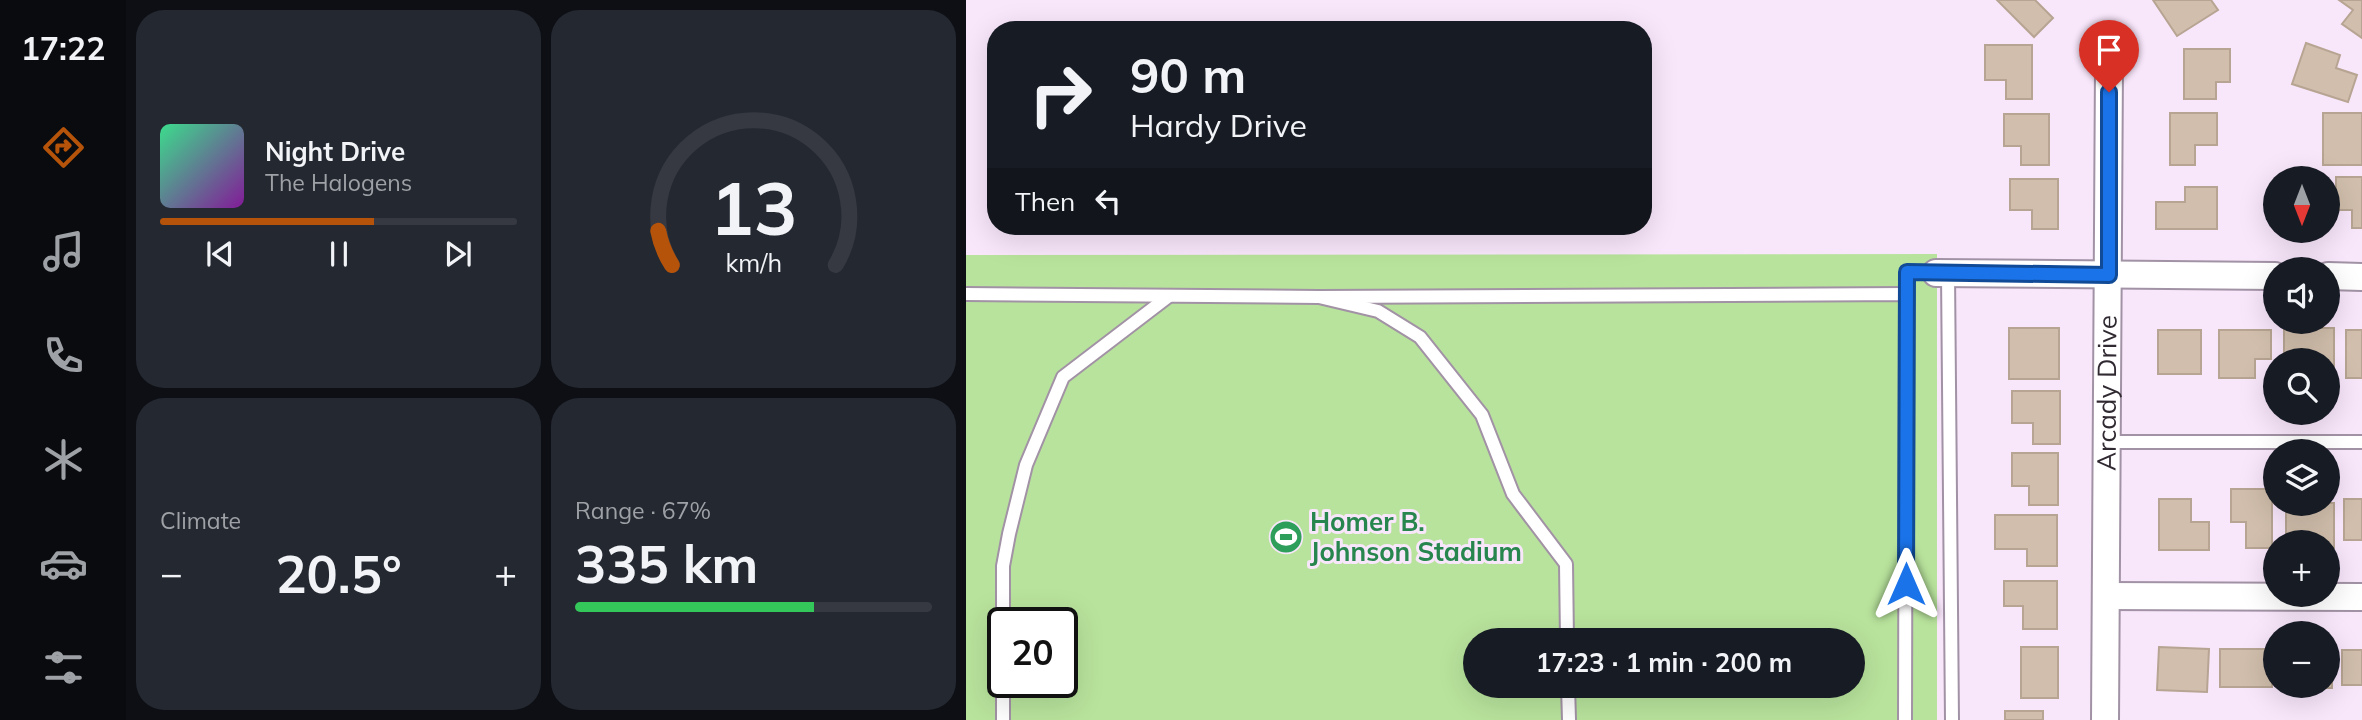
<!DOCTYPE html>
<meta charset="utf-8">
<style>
body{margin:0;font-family:Mulish,sans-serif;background:#242831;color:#f1f3f6;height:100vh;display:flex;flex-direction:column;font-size:26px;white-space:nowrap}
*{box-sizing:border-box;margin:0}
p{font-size:23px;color:#9ea1a6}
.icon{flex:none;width:38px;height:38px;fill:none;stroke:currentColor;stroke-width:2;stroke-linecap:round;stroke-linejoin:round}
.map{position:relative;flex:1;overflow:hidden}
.details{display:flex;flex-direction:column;gap:10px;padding:10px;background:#0d0f14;width:840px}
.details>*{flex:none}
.hud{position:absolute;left:21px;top:21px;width:665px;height:214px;border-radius:28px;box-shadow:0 7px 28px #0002;background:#171b24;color:#f1f3f6;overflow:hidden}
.needle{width:46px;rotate:180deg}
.fabs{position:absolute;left:1297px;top:166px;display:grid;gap:14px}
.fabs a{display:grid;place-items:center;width:77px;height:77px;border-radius:50%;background:#171b24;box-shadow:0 7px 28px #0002;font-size:35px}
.speed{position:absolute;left:21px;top:607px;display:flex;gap:14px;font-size:35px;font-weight:700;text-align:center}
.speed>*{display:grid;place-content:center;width:91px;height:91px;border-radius:50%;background:#171b24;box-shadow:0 7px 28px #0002;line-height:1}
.speed .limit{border:4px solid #111;border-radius:10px;background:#fff;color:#111}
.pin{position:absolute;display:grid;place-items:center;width:60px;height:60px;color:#fff;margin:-72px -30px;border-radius:50% 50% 50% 0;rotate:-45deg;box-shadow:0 0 7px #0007}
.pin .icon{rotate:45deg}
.me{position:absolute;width:77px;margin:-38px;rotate:0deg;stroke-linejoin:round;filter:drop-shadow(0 0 5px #0008)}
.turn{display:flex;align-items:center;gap:24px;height:147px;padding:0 28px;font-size:32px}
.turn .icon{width:91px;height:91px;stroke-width:2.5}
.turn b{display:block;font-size:49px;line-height:60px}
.then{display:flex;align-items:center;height:66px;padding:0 28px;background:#0003;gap:14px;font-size:26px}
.big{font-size:52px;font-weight:700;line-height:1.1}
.details .tile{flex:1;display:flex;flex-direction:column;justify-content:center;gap:10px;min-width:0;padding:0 24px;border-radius:28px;background:#242831}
.details .dial{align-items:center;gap:0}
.dial svg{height:182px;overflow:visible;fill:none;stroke:#363941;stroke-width:7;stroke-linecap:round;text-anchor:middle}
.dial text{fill:#f1f3f6;stroke:none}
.song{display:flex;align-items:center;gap:21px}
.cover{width:84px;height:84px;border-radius:10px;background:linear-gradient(135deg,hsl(150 70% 55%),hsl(290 70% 35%))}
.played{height:7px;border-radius:4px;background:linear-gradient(90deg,#b45309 60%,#363941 60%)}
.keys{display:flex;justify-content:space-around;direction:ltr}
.heat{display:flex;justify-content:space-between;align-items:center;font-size:38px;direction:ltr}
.charge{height:10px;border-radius:5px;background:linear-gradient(90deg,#34c759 67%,#363941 0)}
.details .tiles{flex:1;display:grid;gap:10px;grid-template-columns:repeat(2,1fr)}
.trip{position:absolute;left:497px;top:628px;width:402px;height:70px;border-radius:35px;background:#171b24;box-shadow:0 7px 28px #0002;font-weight:700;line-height:70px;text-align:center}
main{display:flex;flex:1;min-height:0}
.tabs{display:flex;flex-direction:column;width:126px;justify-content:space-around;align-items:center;background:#090b0e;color:#9ea1a6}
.tabs .icon{width:49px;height:49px}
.tabs .active{color:#b45309}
.tabs b{font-size:32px;color:#f1f3f6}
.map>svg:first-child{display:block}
</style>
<main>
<nav class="tabs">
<b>17:22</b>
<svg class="icon active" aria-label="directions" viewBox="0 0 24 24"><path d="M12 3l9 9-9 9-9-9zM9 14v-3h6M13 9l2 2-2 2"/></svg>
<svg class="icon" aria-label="music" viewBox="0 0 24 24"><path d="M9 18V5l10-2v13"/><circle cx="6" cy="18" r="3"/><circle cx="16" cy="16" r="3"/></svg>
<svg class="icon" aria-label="phone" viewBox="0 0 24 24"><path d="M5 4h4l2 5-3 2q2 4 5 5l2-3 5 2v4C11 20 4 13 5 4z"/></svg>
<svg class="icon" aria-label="climate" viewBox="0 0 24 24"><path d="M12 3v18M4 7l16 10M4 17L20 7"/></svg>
<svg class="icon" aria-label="car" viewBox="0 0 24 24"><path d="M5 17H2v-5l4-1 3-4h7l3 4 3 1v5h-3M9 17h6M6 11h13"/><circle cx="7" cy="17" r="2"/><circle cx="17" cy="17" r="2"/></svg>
<svg class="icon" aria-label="filters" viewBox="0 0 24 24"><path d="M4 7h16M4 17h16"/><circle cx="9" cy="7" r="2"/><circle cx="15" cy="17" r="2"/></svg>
</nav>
<section class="details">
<div class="tiles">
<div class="tile">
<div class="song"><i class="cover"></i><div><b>Night Drive</b><p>The Halogens</p></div></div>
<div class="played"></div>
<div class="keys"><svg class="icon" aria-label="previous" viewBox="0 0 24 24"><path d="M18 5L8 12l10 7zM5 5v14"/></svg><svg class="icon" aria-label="pause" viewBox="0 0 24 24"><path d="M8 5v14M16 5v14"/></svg><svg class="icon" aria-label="next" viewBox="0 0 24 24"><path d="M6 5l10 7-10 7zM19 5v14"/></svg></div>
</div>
<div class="tile dial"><svg viewBox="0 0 100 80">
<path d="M14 69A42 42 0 1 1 86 69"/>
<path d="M14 69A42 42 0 0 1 8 54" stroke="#b45309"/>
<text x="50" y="56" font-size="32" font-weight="700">13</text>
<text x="50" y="72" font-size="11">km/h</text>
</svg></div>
<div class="tile"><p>Climate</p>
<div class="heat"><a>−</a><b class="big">20.5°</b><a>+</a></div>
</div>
<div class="tile"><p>Range · 67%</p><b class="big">335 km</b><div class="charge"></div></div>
</div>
</section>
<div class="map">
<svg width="1396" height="720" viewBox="0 0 1396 720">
<rect width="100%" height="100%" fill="#f8e6fa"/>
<!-- green -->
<path fill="#b8e39c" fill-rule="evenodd" d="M971 254V720H0V255ZM37 623H96V682H37ZM509 640H887V686H509Z"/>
<!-- building -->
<g fill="#d1beac" stroke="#b7a492" stroke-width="2">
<path d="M1031 0H1069L1087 18 1068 37Z"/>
<path d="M1187 0H1245L1252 10 1211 36Z"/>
<path d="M1373 0H1396V38L1376 24 1387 10Z"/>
<path d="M1340 43 1374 55 1370 68 1391 75 1382 102 1326 84Z"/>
<path d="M1019 45H1066V99H1040V80H1019Z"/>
<path d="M1218 49H1264V82H1250V99H1218Z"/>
<path d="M1204 113H1251V145H1229V165H1204Z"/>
<rect x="1357" y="113" width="39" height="52"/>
<path d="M1038 114H1083V165H1055V146H1038Z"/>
<path d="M1370 177H1396V228H1386V210H1370Z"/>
<path d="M1044 179H1092V229H1066V210H1044Z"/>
<path d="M1219 187H1251V229H1190V202H1219Z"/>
<rect x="1043" y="328" width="50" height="51"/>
<path d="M1318 328H1368V375H1362V360H1335V356H1318Z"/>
<rect x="1192" y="330" width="43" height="44"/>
<path d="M1253 330H1305V359H1289V378H1253Z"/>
<rect x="1380" y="330" width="16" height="48"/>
<path d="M1046 391H1094V444H1067V423H1046Z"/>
<path d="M1046 453H1092V505H1063V486H1046Z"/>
<path d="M1265 489H1306V548H1280V522H1265Z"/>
<path d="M1193 499H1225V522H1243V550H1193Z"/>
<rect x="1378" y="499" width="18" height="41"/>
<path d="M1362 503H1368V548H1362V542H1320V504Z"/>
<path d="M1029 515H1091V566H1061V549H1029Z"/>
<path d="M1038 581H1091V629H1057V606H1038Z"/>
<rect x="1055" y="647" width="37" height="51"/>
<path d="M1193 647 1243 649 1241 692 1191 690Z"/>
<rect x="1254" y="649" width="52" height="38"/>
<path d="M1362 649H1366V688H1316V686H1362Z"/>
<rect x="1376" y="650" width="20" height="35"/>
<rect x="1039" y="711" width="38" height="9"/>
</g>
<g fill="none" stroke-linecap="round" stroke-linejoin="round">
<defs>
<g id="service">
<path d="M982 273 986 720"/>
<path d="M0 294 353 297 412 311 454 337 516 415 547 494 600 564 601 640"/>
<path d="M940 294 941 272 970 273"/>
<path d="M353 297 940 294 939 720"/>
<path d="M1140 442H1396"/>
<path d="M37 623V566L43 534 60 465 97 377 203 296"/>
<path d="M37 682V720"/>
<path d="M602 686 603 720"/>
</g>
<g id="minor">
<path d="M970 273 1309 276"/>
<path d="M1362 276 1396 277"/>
<path d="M1140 596 1396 597"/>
<path id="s1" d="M1139 720 1143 66"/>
</g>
</defs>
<!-- service casing -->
<use href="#service" stroke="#a292a5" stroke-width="16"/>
<!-- minor casing -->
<use href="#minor" stroke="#a292a5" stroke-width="30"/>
<!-- service -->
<use href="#service" stroke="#fff" stroke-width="12"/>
<!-- minor -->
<use href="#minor" stroke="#fff" stroke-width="26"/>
</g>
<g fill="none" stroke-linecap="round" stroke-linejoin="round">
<defs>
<path id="route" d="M940 584 941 272 1143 275V92"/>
</defs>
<!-- route casing -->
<use href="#route" stroke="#114b97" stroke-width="18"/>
<!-- route -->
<use href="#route" stroke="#1a73e8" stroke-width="12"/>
</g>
<!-- icons -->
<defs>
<symbol id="stadium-disc" viewBox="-11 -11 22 22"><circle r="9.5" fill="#2e9e5b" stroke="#f8e6fa"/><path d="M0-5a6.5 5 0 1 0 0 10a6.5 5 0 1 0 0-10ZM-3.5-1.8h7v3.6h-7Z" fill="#fff"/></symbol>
</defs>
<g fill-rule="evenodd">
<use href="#stadium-disc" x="301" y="518" width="38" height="38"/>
</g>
<g text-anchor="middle" stroke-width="6" stroke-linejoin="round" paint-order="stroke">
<!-- street labels -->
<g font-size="26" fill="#302931" stroke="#f8e6fa">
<text dy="9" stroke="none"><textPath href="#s1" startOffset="327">Arcady Drive</textPath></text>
</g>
<!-- leisure labels -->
<g font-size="26" font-weight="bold" fill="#27864d" stroke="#f8e6fa" text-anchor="start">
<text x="344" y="531">Homer B.<tspan x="344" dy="30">Johnson Stadium</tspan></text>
</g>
</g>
</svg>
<div class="fabs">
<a><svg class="needle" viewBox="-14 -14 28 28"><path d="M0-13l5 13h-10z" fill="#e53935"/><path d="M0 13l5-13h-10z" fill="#9ea1a6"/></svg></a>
<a><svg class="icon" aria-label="sound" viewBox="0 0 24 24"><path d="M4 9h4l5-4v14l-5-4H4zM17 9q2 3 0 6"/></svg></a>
<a><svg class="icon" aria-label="search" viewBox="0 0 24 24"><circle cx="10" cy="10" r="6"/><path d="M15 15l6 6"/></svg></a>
<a><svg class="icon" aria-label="layers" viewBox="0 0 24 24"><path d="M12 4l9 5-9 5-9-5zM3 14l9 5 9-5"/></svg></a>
<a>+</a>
<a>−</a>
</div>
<div class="speed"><div class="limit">20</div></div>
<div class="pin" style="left:1143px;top:92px;background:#d93025"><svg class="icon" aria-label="arrive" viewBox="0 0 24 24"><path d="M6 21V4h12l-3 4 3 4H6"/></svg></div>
<svg class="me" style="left:940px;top:584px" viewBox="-20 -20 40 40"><path d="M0-17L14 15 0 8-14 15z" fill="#1a73e8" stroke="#fff" stroke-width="4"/></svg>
<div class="trip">17:23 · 1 min · 200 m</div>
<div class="hud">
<div class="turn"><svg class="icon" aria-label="right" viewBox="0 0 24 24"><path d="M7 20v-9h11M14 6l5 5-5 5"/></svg><div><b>90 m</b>Hardy Drive</div></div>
<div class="then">Then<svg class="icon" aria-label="left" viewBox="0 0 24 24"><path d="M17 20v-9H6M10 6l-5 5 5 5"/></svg></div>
</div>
</div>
</main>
